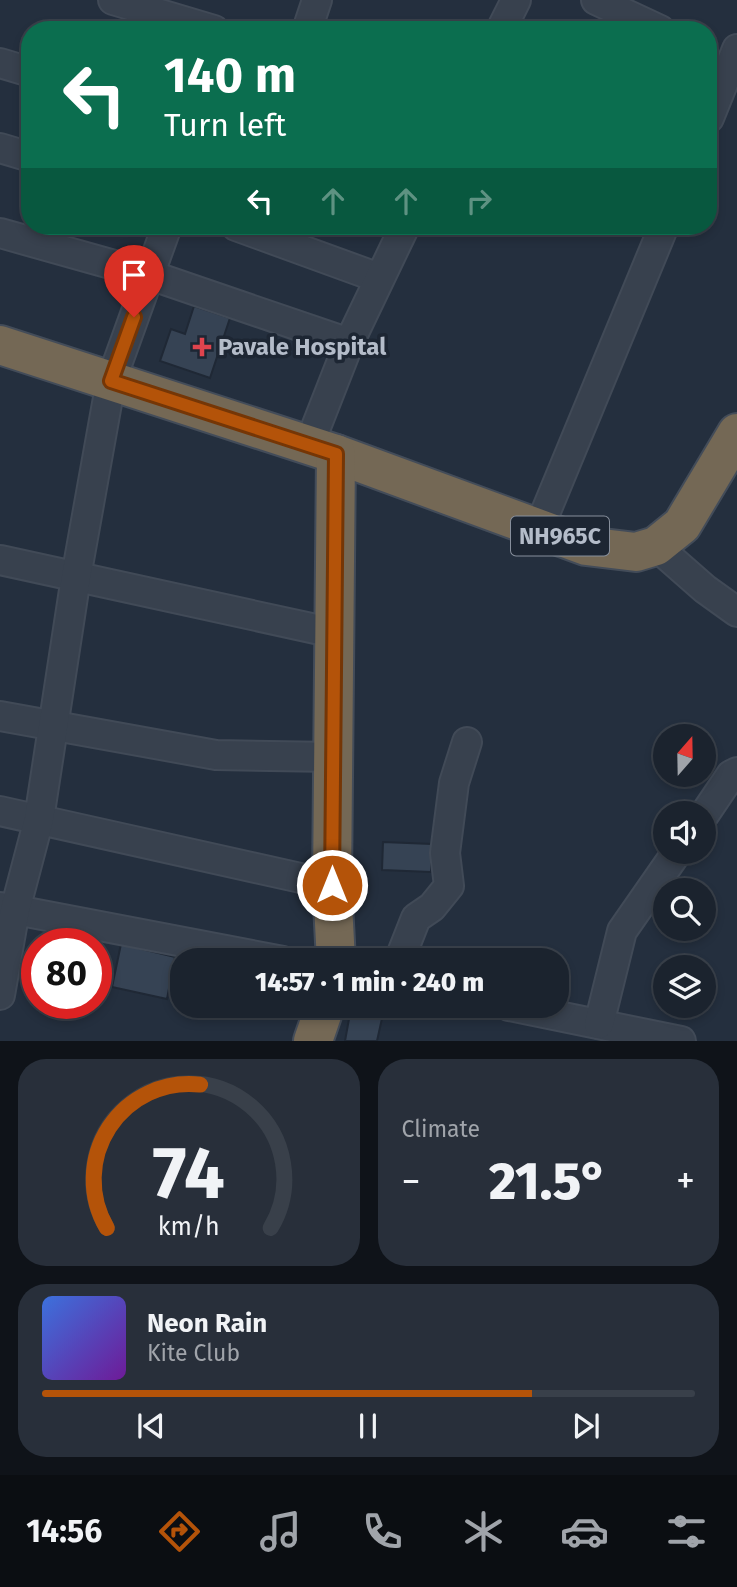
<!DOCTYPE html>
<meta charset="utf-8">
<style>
body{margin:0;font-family:"Fira Sans",sans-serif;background:#282f3a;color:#f1f3f6;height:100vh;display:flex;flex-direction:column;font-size:26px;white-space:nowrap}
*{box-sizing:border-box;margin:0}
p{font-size:23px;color:#a0a4aa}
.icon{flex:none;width:38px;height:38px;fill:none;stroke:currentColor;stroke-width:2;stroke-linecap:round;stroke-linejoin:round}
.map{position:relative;height:1041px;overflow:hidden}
.panel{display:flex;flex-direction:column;gap:18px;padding:18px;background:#0f1319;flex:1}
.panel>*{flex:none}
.hud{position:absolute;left:21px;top:21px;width:696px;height:214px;border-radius:28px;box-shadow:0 4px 10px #0003,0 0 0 2px #39404a;background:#0b6e4f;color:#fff;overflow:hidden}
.needle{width:46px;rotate:20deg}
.controls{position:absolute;left:653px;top:724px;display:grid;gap:14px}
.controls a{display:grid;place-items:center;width:63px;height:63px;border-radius:50%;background:#1b232e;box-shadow:0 4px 10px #0003,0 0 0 2px #39404a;font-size:35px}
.speed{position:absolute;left:21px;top:928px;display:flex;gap:14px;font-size:35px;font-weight:700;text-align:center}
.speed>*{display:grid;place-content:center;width:91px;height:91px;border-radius:50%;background:#1b232e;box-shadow:0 4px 10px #0003,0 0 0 2px #39404a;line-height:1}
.speed .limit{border:10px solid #d22;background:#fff;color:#111}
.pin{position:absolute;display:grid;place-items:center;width:60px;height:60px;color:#fff;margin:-72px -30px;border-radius:50% 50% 50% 0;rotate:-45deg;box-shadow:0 0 7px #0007}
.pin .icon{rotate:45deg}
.me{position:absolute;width:77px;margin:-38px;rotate:0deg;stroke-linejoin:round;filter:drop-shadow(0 0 5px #0008)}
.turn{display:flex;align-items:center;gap:24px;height:147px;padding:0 28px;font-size:32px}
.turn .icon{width:91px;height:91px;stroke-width:2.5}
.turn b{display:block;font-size:49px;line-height:60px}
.lanes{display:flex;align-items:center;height:66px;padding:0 28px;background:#0003;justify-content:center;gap:35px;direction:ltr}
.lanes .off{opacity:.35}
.big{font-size:52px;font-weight:800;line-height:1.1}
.panel .widget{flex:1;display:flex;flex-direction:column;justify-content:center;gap:10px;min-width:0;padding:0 24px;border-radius:28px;background:#282f3a}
.panel .dial{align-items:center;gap:0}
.dial svg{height:182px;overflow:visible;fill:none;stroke:#39404a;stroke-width:7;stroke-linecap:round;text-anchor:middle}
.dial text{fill:#f1f3f6;stroke:none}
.song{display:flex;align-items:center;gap:21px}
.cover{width:84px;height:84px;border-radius:10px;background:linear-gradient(135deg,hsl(220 70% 55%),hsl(280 70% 35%))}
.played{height:7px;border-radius:4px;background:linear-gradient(90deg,#b45309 75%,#39404a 75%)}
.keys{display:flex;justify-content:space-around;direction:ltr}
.heat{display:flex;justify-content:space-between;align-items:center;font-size:38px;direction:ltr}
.panel .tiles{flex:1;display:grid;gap:18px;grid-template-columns:1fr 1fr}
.widget:last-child{grid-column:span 2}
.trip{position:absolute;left:170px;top:948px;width:399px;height:70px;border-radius:28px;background:#1b232e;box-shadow:0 4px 10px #0003,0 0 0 2px #39404a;font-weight:800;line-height:70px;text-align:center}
.menu{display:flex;height:112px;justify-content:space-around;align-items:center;background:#0b0e12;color:#a0a4aa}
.menu .icon{width:49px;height:49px}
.menu .on{color:#b45309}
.menu b{font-size:32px;color:#f1f3f6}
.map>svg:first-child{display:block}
</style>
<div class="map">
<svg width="737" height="1041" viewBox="0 0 737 1041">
<rect width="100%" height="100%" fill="#242f3e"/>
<!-- building -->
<g fill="#364354" stroke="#1f2835" stroke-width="2">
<path d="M194 306 230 318 210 378 160 361 171 329 185 334Z"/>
<path d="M383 842 432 844 431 872 382 870Z"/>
<path d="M121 944 175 957 167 999 112 987Z"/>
<path d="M351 1008 383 1014 377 1041H345Z"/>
</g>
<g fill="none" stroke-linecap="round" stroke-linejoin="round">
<defs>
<g id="minor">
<path d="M113 0 214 30"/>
<path d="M596 0 660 30"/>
<path d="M307 30 317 0"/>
<path d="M501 30 516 0"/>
<path d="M0 63 30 72"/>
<path d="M709 118 737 49"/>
<path d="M0 148 30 157"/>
<path d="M236 226 379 278"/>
<path d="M0 233 150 275 349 343"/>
<path d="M309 445 349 343 405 226"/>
<path d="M539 528 664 226"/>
<path d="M656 546 705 589 737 612"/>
<path d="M0 560 334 633"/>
<path d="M0 716 216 755 334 757"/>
<path d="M0 811 332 885"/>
<path d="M704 815 731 775 737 772"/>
<path d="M0 907 283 961"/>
<path d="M399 961 416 918 432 907 449 886 445 853 454 783 467 742"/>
<path d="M0 995 15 910 39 819 76 577 111 381 167 226"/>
<path d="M509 1006 681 1041"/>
<path d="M599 1024 622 931 677 852"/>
</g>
<g id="highway">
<path d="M0 345 336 454 586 546 636 552 656 546 682 525 737 433"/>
<path d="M336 454 332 885 336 961"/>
<path d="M313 1041 325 1006"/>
</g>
</defs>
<!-- minor casing -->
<use href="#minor" stroke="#414a57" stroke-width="32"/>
<!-- highway casing -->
<use href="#highway" stroke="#434c59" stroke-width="42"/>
<!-- minor -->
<use href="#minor" stroke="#38414e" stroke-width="28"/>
<!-- highway -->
<use href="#highway" stroke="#746855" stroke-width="38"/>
</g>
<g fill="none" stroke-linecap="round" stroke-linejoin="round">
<defs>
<path id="route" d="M134 317 111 381 336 454 332 885"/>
</defs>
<!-- route casing -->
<use href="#route" stroke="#753606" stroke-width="18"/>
<!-- route -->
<use href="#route" stroke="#b45309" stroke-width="12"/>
</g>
<!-- markers -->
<path fill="#e0444e" stroke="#1d2633" stroke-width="2.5" d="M198.5 336.5h7v7h7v7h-7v7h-7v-7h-7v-7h7z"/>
<g text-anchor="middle" stroke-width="7" stroke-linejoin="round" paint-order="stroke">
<!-- shield labels -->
<rect fill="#1d2633" stroke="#878f9c" stroke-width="2" x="511" y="516.5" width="98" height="39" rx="5"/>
<g font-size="23" font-weight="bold" fill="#b4bcc9">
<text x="560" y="544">NH965C</text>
</g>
<!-- poi labels -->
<g font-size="24" font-weight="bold" fill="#b4bcc9" stroke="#1d2633" text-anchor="start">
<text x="218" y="355">Pavale Hospital</text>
</g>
</g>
</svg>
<div class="controls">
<a><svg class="needle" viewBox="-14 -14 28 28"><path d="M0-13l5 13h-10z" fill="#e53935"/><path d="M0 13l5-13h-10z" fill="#a0a4aa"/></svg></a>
<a><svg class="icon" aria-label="sound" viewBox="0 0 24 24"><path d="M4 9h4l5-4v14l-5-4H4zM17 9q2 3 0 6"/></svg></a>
<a><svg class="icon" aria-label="search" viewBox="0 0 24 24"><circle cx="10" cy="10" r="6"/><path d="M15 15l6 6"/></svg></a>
<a><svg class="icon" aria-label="layers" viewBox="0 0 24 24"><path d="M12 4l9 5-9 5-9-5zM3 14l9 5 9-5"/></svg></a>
</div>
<div class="speed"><div class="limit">80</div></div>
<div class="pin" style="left:134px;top:317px;background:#d93025"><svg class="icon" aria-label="arrive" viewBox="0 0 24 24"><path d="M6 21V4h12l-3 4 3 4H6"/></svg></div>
<svg class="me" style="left:332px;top:885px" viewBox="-20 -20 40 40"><circle r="17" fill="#b45309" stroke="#fff" stroke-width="3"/><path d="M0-11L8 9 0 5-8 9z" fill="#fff"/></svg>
<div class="trip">14:57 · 1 min · 240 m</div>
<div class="hud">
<div class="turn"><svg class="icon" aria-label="left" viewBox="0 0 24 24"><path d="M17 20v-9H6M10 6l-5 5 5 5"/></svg><div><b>140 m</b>Turn left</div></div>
<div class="lanes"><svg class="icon" aria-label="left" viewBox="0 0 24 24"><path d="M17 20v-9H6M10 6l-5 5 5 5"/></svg><svg class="icon off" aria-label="ahead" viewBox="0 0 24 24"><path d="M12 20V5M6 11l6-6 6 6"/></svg><svg class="icon off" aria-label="ahead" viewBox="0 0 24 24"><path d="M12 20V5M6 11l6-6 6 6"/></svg><svg class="icon off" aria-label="right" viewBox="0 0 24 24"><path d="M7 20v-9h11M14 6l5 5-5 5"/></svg></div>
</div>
</div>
<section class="panel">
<div class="tiles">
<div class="widget dial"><svg viewBox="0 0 100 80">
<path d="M14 69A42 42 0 1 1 86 69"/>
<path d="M14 69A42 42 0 0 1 55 6" stroke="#b45309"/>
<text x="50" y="56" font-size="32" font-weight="700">74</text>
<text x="50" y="72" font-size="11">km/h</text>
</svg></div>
<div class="widget"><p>Climate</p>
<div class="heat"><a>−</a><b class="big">21.5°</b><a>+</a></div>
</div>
<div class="widget">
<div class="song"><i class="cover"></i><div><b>Neon Rain</b><p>Kite Club</p></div></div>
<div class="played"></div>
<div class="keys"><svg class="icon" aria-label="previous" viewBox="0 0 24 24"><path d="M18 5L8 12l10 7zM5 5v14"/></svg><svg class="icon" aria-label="pause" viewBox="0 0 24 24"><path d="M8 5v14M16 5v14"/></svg><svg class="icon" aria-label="next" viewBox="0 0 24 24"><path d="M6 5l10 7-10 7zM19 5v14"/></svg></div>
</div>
</div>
</section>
<nav class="menu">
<b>14:56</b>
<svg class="icon on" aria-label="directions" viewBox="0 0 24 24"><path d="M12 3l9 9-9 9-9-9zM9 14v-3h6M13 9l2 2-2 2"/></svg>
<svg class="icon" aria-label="music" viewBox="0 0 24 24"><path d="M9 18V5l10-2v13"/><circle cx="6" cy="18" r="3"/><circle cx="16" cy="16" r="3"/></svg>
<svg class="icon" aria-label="phone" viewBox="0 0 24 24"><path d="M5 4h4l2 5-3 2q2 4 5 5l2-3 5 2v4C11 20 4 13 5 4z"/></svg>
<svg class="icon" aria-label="climate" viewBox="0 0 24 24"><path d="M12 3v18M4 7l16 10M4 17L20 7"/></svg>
<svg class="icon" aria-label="car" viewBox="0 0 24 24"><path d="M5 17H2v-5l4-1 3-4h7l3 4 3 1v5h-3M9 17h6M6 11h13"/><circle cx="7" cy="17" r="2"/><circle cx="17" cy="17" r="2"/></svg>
<svg class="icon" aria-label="filters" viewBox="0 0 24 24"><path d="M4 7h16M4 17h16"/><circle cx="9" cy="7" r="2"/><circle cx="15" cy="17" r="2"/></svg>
</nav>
